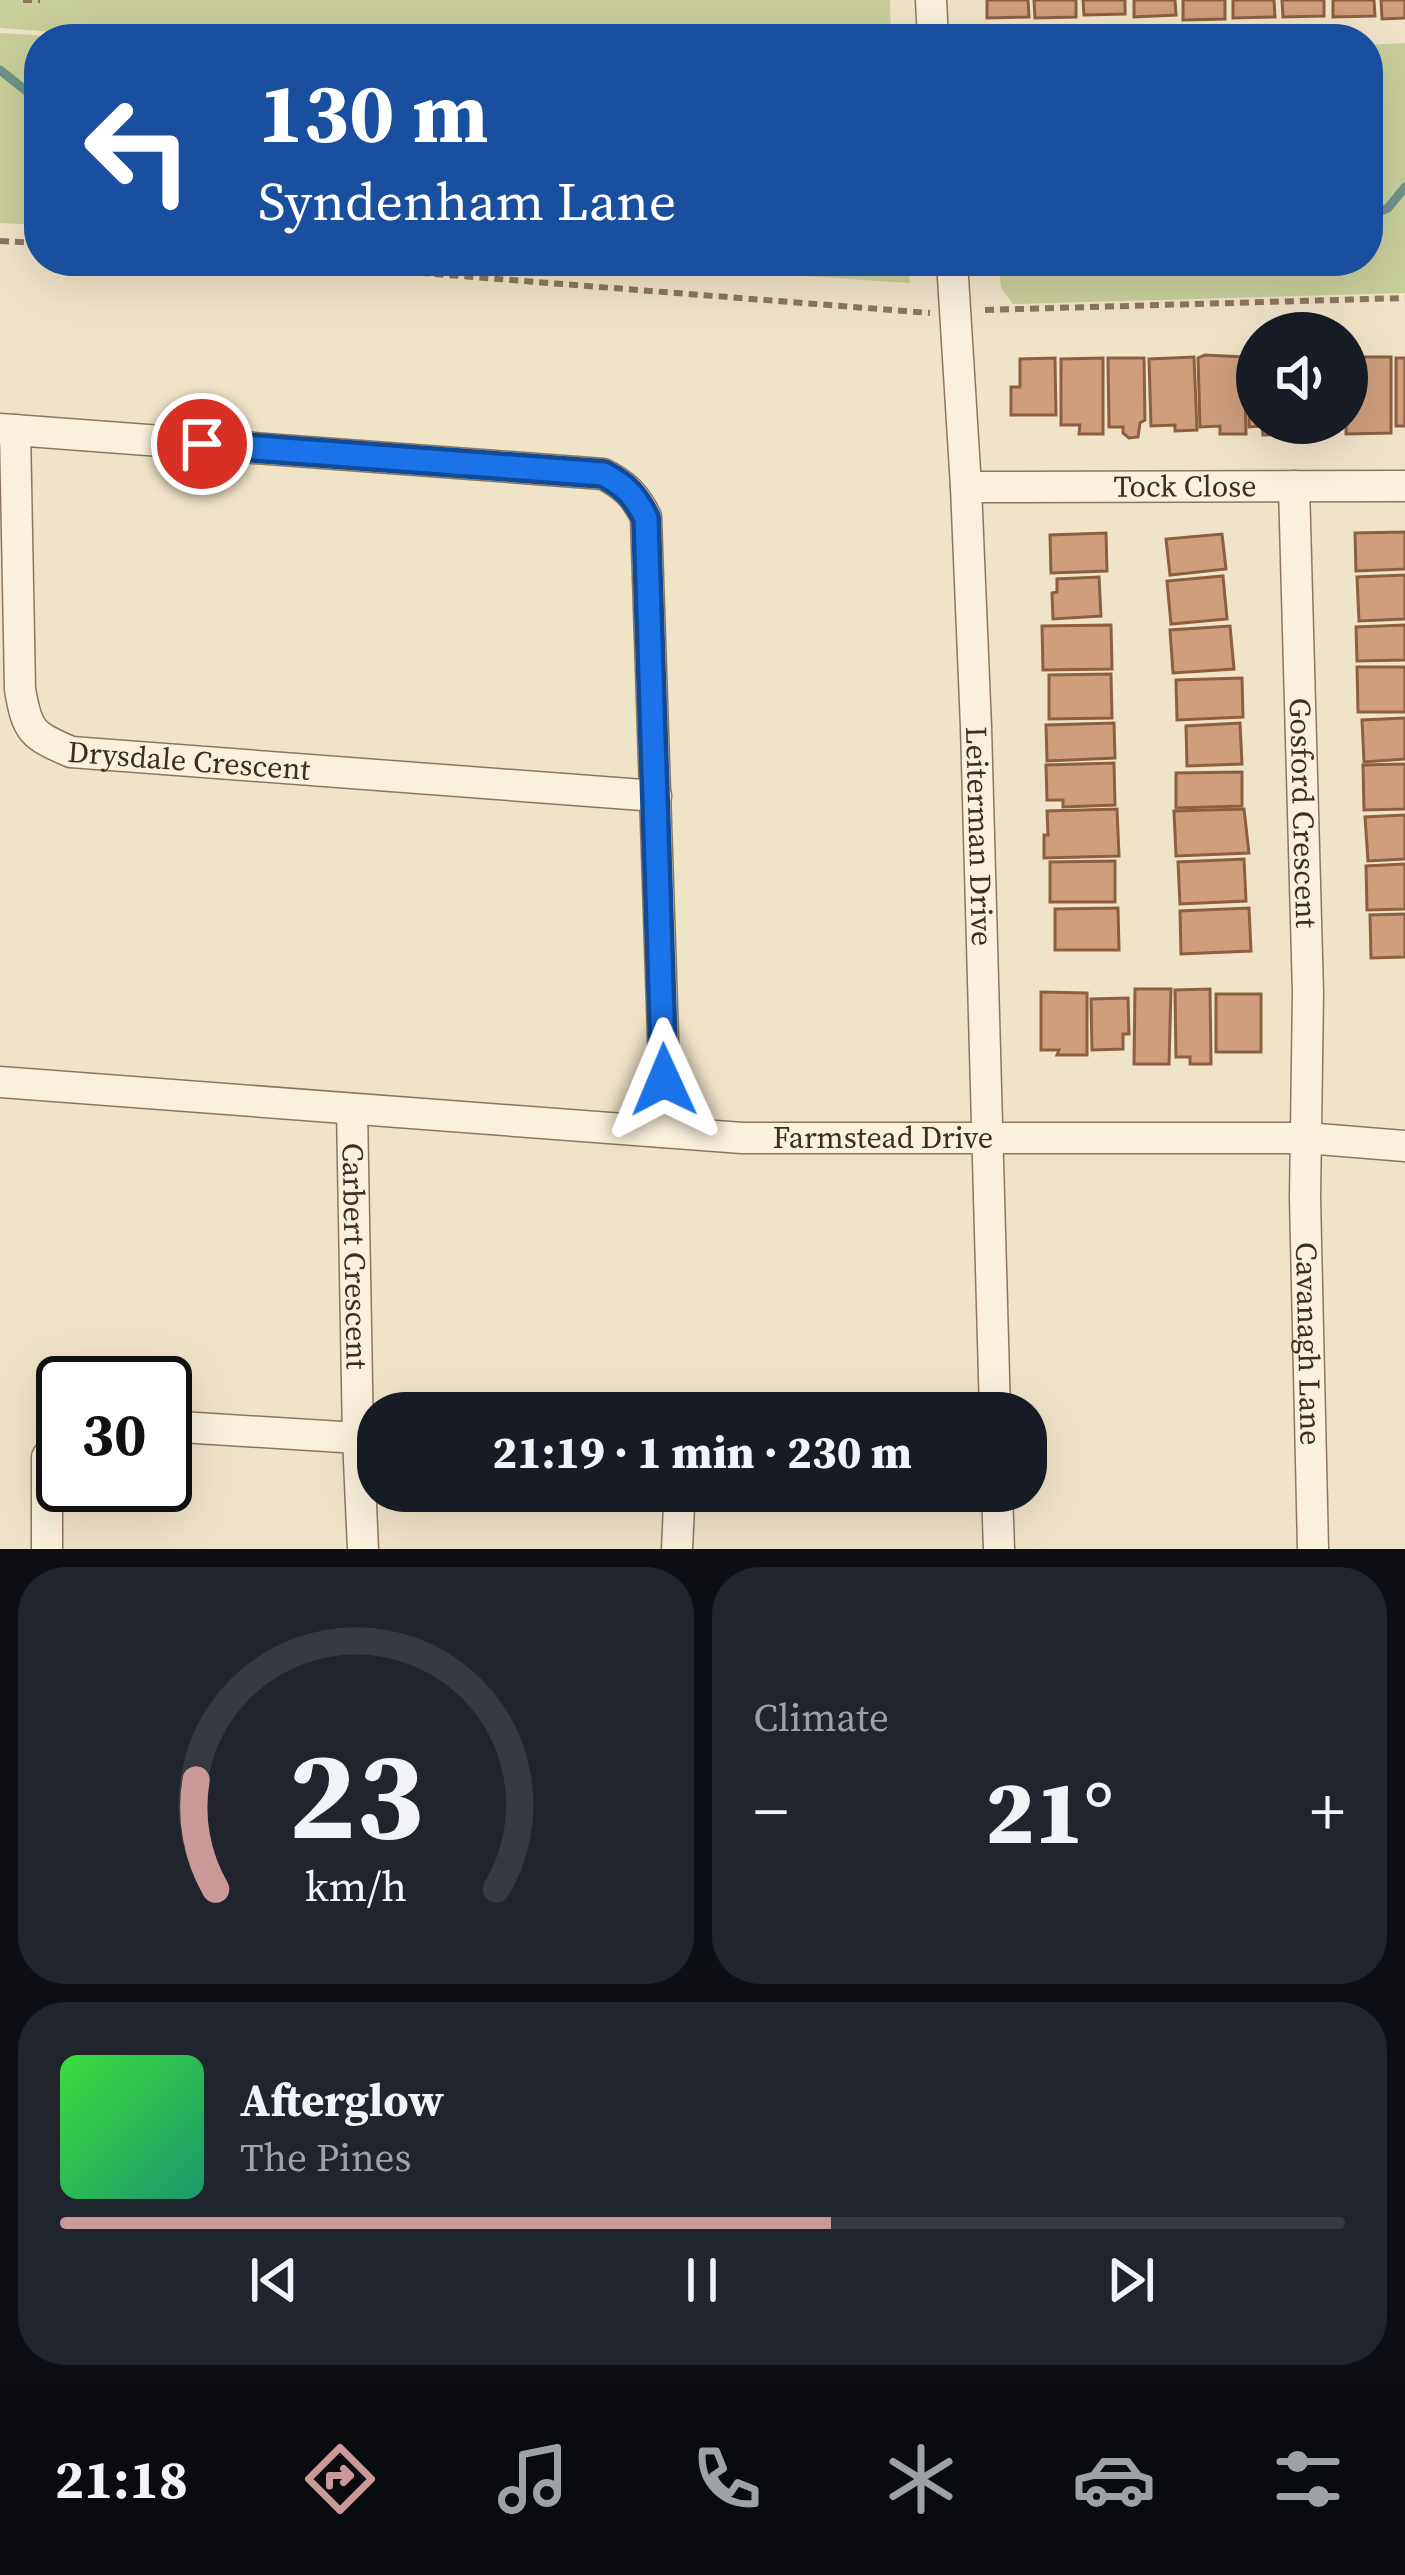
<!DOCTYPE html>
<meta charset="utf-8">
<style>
body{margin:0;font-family:"Source Serif 4",serif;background:#20242c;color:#f1f3f6;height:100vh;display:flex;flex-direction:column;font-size:45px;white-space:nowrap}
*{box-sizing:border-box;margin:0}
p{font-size:39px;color:#9ea1a6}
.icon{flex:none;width:66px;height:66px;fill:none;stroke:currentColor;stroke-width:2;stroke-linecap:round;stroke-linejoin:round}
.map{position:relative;height:1549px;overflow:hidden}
.details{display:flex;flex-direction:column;gap:18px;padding:18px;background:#0d0f14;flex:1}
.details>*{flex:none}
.guide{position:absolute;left:24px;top:24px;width:1359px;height:252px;border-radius:48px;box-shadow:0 12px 48px #0002;background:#1a4fa0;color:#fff;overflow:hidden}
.tools{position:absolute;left:1236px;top:312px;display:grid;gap:24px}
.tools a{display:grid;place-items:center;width:132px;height:132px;border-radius:50%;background:#171b24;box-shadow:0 12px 48px #0002;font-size:60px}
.speed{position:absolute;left:36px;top:1356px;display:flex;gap:24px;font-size:60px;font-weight:700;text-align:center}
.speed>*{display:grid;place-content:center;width:156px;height:156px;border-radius:50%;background:#171b24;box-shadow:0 12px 48px #0002;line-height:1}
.speed .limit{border:6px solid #111;border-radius:18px;background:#fff;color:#111}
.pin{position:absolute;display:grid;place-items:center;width:102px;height:102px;color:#fff;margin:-51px;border:6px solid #fff;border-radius:50%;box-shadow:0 3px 12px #0007}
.me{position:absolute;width:132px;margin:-66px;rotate:359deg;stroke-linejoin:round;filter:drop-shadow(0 0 9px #0008)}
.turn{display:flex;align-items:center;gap:42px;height:252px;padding:0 36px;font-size:54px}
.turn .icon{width:156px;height:156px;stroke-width:2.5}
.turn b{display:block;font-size:84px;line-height:102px}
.big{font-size:90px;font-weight:800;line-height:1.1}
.details .card{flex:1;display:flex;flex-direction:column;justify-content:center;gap:18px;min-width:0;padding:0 42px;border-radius:48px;background:#20242c}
.details .dial{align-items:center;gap:0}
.dial svg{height:312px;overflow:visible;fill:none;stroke:#363941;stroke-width:7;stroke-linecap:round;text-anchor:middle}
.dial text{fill:#f1f3f6;stroke:none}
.song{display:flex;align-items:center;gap:36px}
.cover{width:144px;height:144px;border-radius:18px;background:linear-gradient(135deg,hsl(120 70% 55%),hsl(160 70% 35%))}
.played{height:12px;border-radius:6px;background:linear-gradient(90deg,#cc999b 60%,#363941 60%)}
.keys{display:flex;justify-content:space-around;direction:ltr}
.heat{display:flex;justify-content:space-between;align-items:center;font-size:66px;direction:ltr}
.details .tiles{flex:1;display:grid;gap:18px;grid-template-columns:1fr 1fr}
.card:last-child{grid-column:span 2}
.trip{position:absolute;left:357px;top:1392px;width:690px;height:120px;border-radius:48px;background:#171b24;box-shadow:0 12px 48px #0002;font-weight:800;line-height:120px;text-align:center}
.menu{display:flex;height:192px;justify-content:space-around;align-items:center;background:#090b0e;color:#9ea1a6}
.menu .icon{width:84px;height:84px}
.menu .active{color:#cc999b}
.menu b{font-size:54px;color:#f1f3f6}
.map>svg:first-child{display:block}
</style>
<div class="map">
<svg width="1405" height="1549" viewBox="0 0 1405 1549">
<rect width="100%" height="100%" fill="#f0e4c8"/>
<!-- green -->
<g fill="#c9cf9b">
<path d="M0 0H890L891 39H146L0 28Z"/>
<path d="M0 33 97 39H39V225L0 223Z"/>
<path d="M1405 43V293L1013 304 1001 288 998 261H1368V45Z"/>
<path d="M577 261H908L910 283Z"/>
</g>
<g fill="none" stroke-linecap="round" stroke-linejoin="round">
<!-- stream -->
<g stroke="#6f938a" stroke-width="9">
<path d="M0 70 39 101"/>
<path d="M1368 216 1388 208 1405 187"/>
</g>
</g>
<!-- building -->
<g fill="#cf9f7d" stroke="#8d5f41" stroke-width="3">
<path d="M987 0H1028L1029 17 987 18Z"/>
<path d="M1034 0H1076V17L1035 18Z"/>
<path d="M1083 0H1125V14L1084 15Z"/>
<path d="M1134 0H1175L1176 15 1134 17Z"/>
<path d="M1183 0H1225V19L1183 20Z"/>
<path d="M1233 0H1274L1275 17 1233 18Z"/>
<path d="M1282 0H1324V16L1283 17Z"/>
<path d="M1333 0H1374L1375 16 1333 17Z"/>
<path d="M1381 0H1405V18L1382 19Z"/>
<path d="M1205 355 1244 357 1246 434H1220V426L1200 427 1198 358Z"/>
<path d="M1253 355H1257V423H1293V434L1263 435 1262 426 1249 427V358H1253Z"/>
<path d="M1194 357 1197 430 1175 431V425L1151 426 1149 359Z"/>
<path d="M1347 357H1391V433L1346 434Z"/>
<path d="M1055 358 1056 415H1011V387H1020V359Z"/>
<path d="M1103 358V434H1079L1080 425H1061V359Z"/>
<path d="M1108 358H1144L1145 420 1140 423 1138 437 1129 438 1123 433V427H1109Z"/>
<rect x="1396" y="358" width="9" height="68"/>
<path d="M1405 532V569L1356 571 1355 533Z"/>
<path d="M1106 533 1107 571 1051 573 1050 535Z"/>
<path d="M1222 534 1226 569 1170 575 1166 539Z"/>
<path d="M1405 575V619L1359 621 1357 577Z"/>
<path d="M1223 576 1227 619 1171 624 1167 581Z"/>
<path d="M1099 577 1101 616 1053 619 1052 593 1057 592V579Z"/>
<path d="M1111 625 1112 669 1043 670 1042 626Z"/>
<path d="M1405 625V660L1357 661 1356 627Z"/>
<path d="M1230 626 1234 669 1173 673 1170 630Z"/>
<path d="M1357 667H1405V712H1358Z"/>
<path d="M1111 674 1112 718 1049 719V675Z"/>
<path d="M1242 678 1243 717 1177 720 1176 680Z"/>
<path d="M1405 718V759L1364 762 1362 720Z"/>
<path d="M1114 723 1115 758 1047 761 1046 725Z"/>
<path d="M1240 723 1242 764 1187 766 1186 726Z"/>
<path d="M1114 763 1115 805 1063 807V800H1047L1046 765Z"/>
<path d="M1405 764V809L1364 810 1363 765Z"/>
<path d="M1242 772V806L1176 808V773Z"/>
<path d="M1117 809 1119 856 1044 858V835H1048L1047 811Z"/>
<path d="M1244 809 1249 853 1176 856 1174 811Z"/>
<path d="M1405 815V859L1368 861 1365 817Z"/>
<path d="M1244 859 1246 901 1180 904 1178 862Z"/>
<path d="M1115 861V902H1050V862Z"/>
<path d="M1405 864V909L1367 910 1366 866Z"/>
<path d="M1118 908 1119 950H1055V909Z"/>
<path d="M1249 908 1251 951 1181 954 1180 911Z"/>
<path d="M1405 914V957L1371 958 1370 915Z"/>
<path d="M1135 989H1171L1169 1064H1134Z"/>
<path d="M1210 989 1211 1064H1190V1057H1176L1175 990Z"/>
<path d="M1041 992 1087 993V1055H1057L1059 1050H1041Z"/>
<rect x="1216" y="994" width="45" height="58"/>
<path d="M1128 998 1129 1034H1123V1049L1092 1050 1091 999Z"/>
</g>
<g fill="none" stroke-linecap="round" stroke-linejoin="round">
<defs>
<g id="minor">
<path d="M931 0 933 39"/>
<path id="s1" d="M952 261 966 487 976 727 995 1413"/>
<path d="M0 429 603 474C625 485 635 495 646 517L664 1068 662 1132"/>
<path id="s2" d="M15 430 20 689C27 732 32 735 71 752L656 796"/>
<path id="s3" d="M1294 486 1308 993 1305 1198 1313 1549"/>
<path id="s4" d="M966 487 1405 486"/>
<path id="s5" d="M0 1082 742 1138H1306L1405 1146"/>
<path id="s6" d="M352 1109 358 1438 363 1549"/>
<path d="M165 1426 358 1438"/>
<path d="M997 1491 999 1549"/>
<path d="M47 1549V1457L63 1434"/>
<path d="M677 1549 679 1506 688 1491"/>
</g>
</defs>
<!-- minor casing -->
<use href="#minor" stroke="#8d765c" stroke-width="33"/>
<!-- path -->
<g stroke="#8d765c" stroke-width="6" stroke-dasharray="9 6" stroke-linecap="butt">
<path d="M23 0H40"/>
<path d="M0 241 39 243"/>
<path d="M270 261 930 313"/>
<path d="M985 310 1405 298"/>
</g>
<!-- minor -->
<use href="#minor" stroke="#faf1dc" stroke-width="30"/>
</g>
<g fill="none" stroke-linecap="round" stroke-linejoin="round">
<defs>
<path id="route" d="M202 444 603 474C625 485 635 496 646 518L664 1080"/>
</defs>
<!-- route casing -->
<use href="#route" stroke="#114b97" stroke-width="30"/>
<!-- route -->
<use href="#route" stroke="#1a73e8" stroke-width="21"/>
</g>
<g text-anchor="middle" stroke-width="12" stroke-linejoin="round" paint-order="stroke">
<!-- street labels -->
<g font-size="30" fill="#3d2e20" stroke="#f7eed8">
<text dy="10" stroke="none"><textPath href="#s4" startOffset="219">Tock Close</textPath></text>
<text dy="10" stroke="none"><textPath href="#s2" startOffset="465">Drysdale Crescent</textPath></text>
<text dy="10" stroke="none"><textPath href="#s3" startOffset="327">Gosford Crescent</textPath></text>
<text dy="10" stroke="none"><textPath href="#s1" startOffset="576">Leiterman Drive</textPath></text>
<text dy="10" stroke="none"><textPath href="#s5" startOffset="885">Farmstead Drive</textPath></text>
<text dy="10" stroke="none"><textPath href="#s6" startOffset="147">Carbert Crescent</textPath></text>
<text dy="10" stroke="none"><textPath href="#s3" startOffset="858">Cavanagh Lane</textPath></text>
</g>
</g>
</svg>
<div class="tools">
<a><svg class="icon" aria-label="sound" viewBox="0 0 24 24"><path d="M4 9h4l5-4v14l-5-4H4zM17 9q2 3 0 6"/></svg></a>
</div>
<div class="speed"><div class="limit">30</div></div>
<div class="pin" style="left:202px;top:444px;background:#d93025"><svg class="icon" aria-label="arrive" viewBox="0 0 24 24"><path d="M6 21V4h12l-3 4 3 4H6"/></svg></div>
<svg class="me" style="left:664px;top:1080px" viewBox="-20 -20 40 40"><path d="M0-17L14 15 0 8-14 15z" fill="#1a73e8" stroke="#fff" stroke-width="4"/></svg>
<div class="trip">21:19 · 1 min · 230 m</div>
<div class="guide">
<div class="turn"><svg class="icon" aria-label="left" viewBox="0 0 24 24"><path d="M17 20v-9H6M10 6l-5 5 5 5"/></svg><div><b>130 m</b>Syndenham Lane</div></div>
</div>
</div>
<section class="details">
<div class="tiles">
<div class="card dial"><svg viewBox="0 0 100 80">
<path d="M14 69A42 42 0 1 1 86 69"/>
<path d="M14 69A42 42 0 0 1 9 41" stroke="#cc999b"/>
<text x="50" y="56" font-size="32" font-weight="700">23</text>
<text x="50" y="72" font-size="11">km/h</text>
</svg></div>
<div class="card"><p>Climate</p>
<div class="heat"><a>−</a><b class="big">21°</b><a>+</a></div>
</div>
<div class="card">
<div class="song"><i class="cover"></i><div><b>Afterglow</b><p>The Pines</p></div></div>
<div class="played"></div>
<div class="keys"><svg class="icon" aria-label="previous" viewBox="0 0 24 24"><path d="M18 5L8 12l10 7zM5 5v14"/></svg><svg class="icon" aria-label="pause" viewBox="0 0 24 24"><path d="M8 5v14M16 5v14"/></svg><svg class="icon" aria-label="next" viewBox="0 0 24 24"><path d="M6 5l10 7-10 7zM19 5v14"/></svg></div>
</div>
</div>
</section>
<nav class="menu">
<b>21:18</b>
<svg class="icon active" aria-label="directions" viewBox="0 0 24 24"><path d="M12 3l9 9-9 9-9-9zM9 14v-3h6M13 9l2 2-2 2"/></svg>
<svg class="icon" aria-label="music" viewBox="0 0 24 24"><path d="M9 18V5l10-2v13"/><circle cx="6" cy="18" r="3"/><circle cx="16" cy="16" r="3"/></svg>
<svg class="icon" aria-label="phone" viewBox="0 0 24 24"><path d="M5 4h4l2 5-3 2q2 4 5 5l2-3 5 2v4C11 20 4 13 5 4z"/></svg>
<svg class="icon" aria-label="climate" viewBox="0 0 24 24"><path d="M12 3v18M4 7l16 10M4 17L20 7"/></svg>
<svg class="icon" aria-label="car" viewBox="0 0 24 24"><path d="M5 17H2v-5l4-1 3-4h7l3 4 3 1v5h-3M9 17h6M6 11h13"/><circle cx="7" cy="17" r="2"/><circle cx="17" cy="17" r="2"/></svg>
<svg class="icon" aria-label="filters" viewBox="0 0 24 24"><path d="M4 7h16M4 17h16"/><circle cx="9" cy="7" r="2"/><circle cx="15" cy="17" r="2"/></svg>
</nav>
